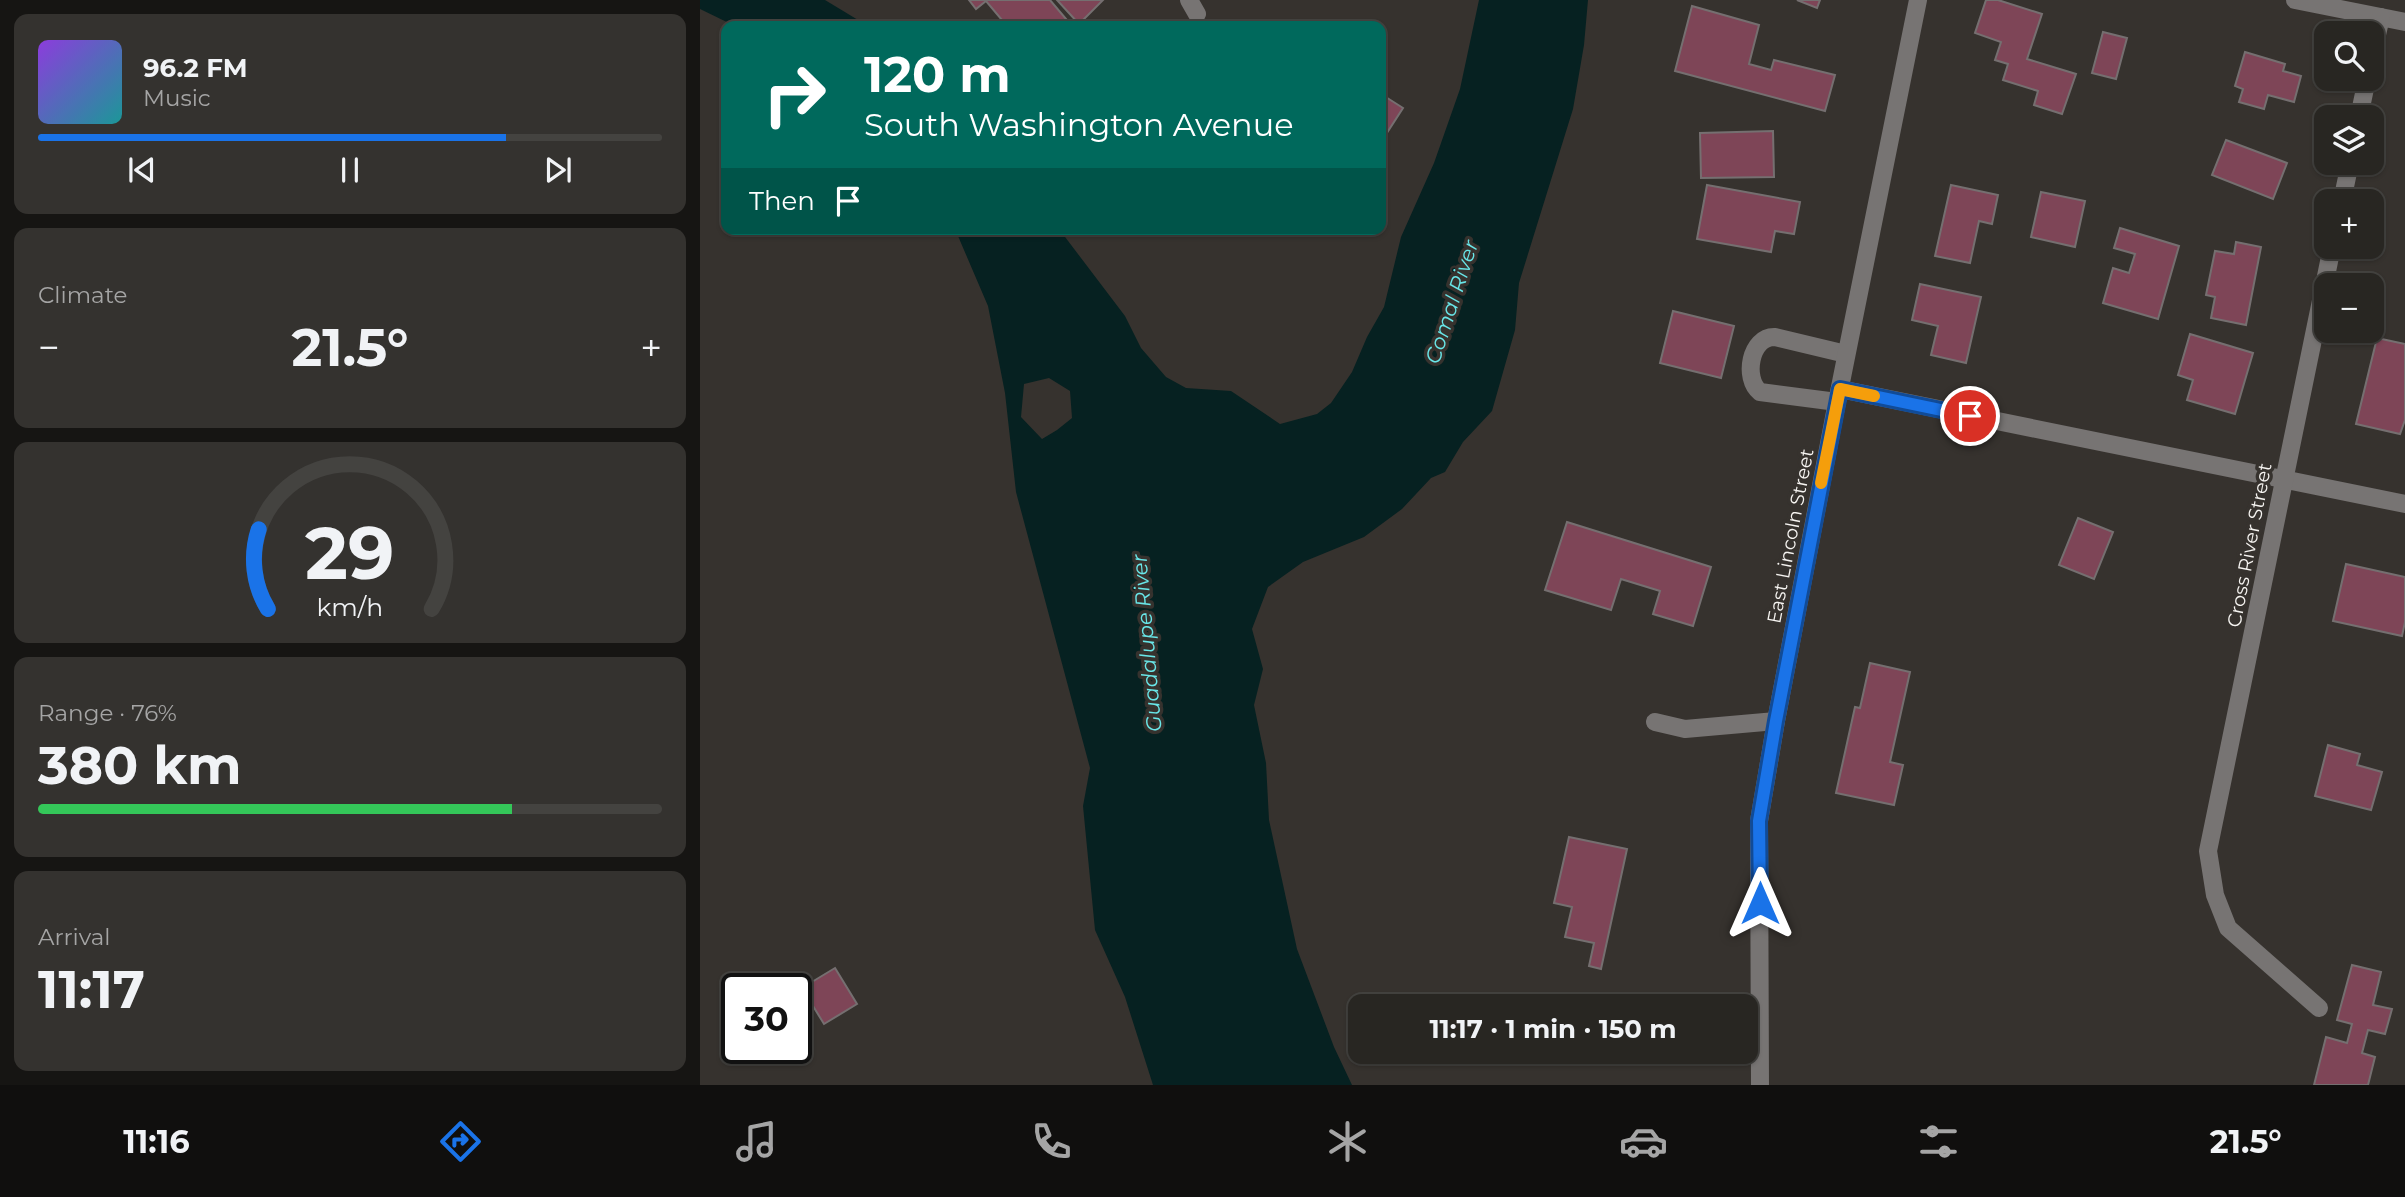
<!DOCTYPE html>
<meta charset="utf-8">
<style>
body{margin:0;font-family:Montserrat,sans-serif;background:#34322f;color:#f1f3f6;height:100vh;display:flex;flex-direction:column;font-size:26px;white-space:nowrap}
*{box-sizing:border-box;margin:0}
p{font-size:23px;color:#a5a5a5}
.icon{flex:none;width:38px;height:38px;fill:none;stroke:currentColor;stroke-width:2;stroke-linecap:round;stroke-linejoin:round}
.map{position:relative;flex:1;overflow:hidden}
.drawer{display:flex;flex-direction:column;gap:14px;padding:14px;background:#161513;width:700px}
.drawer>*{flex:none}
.hud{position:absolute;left:21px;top:21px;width:665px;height:214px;border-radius:14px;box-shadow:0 2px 5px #0004,0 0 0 2px #444340;background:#00695c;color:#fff;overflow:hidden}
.buttons{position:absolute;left:1614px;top:21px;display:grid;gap:14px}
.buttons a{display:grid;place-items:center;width:70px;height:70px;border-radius:14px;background:#282622;box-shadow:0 2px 5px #0004,0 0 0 2px #444340;font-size:35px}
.speed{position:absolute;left:21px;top:973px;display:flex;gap:14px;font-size:35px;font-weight:700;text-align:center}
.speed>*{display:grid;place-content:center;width:91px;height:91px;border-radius:50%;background:#282622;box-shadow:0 2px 5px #0004,0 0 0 2px #444340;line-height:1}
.speed .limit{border:4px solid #111;border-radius:10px;background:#fff;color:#111}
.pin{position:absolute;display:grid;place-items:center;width:60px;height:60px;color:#fff;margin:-30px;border:4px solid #fff;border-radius:50%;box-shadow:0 2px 7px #0007}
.me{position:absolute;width:77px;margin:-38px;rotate:0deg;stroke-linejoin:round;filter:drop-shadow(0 0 5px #0008)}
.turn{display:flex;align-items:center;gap:24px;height:147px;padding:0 28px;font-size:32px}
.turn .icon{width:91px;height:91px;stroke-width:2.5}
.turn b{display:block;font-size:49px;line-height:60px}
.then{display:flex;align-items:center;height:66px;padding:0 28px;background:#0003;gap:14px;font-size:26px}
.big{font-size:52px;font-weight:700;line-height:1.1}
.drawer .tile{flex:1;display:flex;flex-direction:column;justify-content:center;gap:10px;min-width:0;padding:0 24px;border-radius:14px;background:#34322f}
.drawer .dial{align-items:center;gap:0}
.dial svg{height:182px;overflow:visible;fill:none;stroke:#444340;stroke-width:7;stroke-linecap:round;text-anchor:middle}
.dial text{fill:#f1f3f6;stroke:none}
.song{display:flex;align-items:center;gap:21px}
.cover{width:84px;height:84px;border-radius:10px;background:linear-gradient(135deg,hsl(270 70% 55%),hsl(180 70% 35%))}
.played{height:7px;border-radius:4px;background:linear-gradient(90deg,#1a73e8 75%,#444340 75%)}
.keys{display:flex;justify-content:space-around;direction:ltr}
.heat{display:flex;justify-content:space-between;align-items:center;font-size:38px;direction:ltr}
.charge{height:10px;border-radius:5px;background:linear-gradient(90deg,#34c759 76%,#444340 0)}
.trip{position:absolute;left:648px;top:994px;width:410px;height:70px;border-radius:14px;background:#282622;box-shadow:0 2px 5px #0004,0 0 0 2px #444340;font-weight:700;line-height:70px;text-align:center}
.tabs{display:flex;height:112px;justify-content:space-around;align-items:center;background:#100f0e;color:#a5a5a5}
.tabs .icon{width:49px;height:49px}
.tabs .on{color:#1a73e8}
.tabs b{font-size:32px;color:#f1f3f6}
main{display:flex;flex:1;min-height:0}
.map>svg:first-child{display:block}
</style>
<main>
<section class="drawer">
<div class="tile">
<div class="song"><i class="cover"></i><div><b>96.2 FM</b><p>Music</p></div></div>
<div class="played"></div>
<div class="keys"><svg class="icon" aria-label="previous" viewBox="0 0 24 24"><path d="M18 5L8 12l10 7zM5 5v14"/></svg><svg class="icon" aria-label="pause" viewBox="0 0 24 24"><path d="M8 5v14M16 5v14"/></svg><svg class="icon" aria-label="next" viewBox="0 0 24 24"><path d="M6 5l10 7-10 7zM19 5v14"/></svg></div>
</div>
<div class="tile"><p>Climate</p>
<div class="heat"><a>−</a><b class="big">21.5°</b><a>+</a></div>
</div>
<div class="tile dial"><svg viewBox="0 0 100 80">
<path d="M14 69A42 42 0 1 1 86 69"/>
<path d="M14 69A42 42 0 0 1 10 34" stroke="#1a73e8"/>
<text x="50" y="56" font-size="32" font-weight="700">29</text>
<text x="50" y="72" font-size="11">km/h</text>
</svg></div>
<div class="tile"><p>Range · 76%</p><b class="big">380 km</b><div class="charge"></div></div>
<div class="tile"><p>Arrival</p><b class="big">11:17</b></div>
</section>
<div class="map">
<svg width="1705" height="1085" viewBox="0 0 1705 1085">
<rect width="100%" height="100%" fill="#36322e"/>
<!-- water -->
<g fill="#062121" fill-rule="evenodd">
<path d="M0 0H125L168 26H35L0 9Z"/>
<path d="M779 0H888L884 45 873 109 819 283 815 330 792 411 763 442 745 472 731 478 702 509 664 537 603 562 568 587 552 629 563 669 554 705 566 763 569 820 597 949 634 1047 652 1085H453L425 997 395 930 383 806 390 768 316 492 305 393 288 306 255 229H359L425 316 441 348 466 377 486 388 531 391 580 424 617 414 631 403 652 372 667 337 684 307 701 237 734 163 760 89ZM349 378 370 391 372 418 357 430 342 439 321 417 324 384Z"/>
</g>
<!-- building -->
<g fill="#7e4557" stroke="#756f70" stroke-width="2">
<path d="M269 0H350L372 26H307L286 1 276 9Z"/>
<path d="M357 0H403L379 24Z"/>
<path d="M1097 0H1120L1117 8Z"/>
<path d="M1286 0H1298L1342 14 1327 59 1376 74 1362 114 1334 105 1338 91 1303 80 1308 64 1295 60 1301 42 1275 33Z"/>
<path d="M992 6 1059 25 1049 64 1071 70 1074 60 1135 75 1125 111 975 71Z"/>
<path d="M1403 32 1427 38 1416 79 1392 73Z"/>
<path d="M1545 52 1585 64 1583 71 1601 76 1594 102 1568 95 1564 109 1539 102 1543 89 1535 86Z"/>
<path d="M681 94 703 108 681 142Z"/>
<path d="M1073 131 1074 177 1001 178 1000 133Z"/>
<path d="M1526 140 1587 163 1573 199 1512 175Z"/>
<path d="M1007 185 1100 202 1094 234 1075 231 1071 252 997 239Z"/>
<path d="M1251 185 1298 195 1292 224 1279 221 1270 263 1235 256Z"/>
<path d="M1341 192 1385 201 1375 247 1331 237Z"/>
<path d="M1420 228 1479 246 1458 319 1403 303 1413 268 1429 273 1435 254 1414 248Z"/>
<path d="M1536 242 1561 247 1546 325 1511 318 1515 297 1506 295 1515 251 1534 254Z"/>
<path d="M1220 284 1281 297 1266 363 1231 355 1238 326 1212 320Z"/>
<path d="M973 311 1034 326 1021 378 960 363Z"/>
<path d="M1490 334 1553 353 1535 414 1487 400 1493 380 1478 375Z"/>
<path d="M1677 338 1705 344V420L1700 434 1656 424Z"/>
<path d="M1378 518 1413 532 1394 579 1359 565Z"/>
<path d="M867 522 1011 567 993 626 953 614 960 591 921 579 911 610 845 590Z"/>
<path d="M1646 564 1705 577V622L1702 636 1633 621Z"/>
<path d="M1170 663 1210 672 1190 762 1203 765 1194 805 1136 793 1155 707 1160 708Z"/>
<path d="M1628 745 1660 754 1657 765 1682 772 1671 810 1615 796Z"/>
<path d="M869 837 927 849 901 969 889 966 894 943 865 937 872 907 854 903Z"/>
<path d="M1652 965 1681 972 1673 1005 1692 1009 1685 1034 1668 1030 1662 1053 1675 1057 1668 1085H1614L1626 1037 1647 1043 1652 1024 1637 1020Z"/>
<path d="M135 968 157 1004 124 1024 102 988Z"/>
</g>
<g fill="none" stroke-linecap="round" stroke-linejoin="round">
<!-- minor -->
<g stroke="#777473" stroke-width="18">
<path d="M489 0 497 14"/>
<path d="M1595 0 1705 22"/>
<path d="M1671 61 1681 17"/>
<path d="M1659 117 1667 79"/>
<path d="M1642 201 1650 163"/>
<path d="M1140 389 1705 504"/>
<path d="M1137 402 1060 392C1043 379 1050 336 1075 337L1146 354"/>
<path d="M955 722 985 729 1076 721"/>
<path d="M1619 1008 1528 928 1515 895 1508 851 1632 247"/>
<path d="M1060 1085 1059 821 1076 721 1137 402 1218 0"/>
</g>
</g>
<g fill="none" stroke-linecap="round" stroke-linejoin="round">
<defs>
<path id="route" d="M1060 903 1059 821 1076 721 1140 389 1270 416"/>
</defs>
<!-- route casing -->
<use href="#route" stroke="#114b97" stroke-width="18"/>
<!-- route -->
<use href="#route" stroke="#1a73e8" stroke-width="12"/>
<!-- slow -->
<path stroke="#f59e0b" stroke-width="12" d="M1121 483 1140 389 1174 396"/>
</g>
<g text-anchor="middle" stroke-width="7" stroke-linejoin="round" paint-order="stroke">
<!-- street labels -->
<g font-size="19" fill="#f6f4f1" stroke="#36322e">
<text transform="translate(1090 536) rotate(-79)" y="7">East Lincoln Street</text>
<text transform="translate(1549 545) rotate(-79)" y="7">Cross River Street</text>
</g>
<!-- water labels -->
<g font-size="21" font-style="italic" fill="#69e7e9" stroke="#36322e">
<text transform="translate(752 302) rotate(-72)" y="7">Comal River</text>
<text transform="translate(447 643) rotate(-95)" y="7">Guadalupe River</text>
</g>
</g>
</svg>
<div class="buttons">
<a><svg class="icon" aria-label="search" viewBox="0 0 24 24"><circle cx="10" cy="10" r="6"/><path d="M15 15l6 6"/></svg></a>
<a><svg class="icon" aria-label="layers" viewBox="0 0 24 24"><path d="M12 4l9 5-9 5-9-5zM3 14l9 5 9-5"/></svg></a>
<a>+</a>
<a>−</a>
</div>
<div class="speed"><div class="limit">30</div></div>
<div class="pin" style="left:1270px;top:416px;background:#d93025"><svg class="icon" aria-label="arrive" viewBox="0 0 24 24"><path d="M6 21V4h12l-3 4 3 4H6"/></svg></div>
<svg class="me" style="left:1060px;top:903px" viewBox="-20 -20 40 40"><path d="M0-17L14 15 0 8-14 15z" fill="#1a73e8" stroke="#fff" stroke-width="4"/></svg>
<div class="trip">11:17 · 1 min · 150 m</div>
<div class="hud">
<div class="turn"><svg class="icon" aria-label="right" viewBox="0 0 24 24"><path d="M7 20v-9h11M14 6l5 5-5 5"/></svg><div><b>120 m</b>South Washington Avenue</div></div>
<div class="then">Then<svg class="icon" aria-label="arrive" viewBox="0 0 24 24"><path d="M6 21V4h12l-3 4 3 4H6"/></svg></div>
</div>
</div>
</main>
<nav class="tabs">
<b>11:16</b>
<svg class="icon on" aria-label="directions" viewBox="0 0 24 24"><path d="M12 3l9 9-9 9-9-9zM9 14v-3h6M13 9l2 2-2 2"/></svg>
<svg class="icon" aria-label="music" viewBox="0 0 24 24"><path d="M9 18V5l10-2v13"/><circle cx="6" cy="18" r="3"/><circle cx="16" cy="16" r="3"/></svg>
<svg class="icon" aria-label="phone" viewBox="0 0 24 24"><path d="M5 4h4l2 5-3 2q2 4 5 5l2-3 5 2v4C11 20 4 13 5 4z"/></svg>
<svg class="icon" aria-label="climate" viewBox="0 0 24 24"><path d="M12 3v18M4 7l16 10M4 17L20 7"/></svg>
<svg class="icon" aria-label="car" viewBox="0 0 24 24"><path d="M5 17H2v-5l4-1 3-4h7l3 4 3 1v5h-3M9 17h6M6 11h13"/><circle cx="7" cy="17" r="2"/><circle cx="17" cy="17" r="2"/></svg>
<svg class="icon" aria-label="filters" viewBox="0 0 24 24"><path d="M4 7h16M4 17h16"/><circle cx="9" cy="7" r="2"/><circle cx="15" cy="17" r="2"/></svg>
<b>21.5°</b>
</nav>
